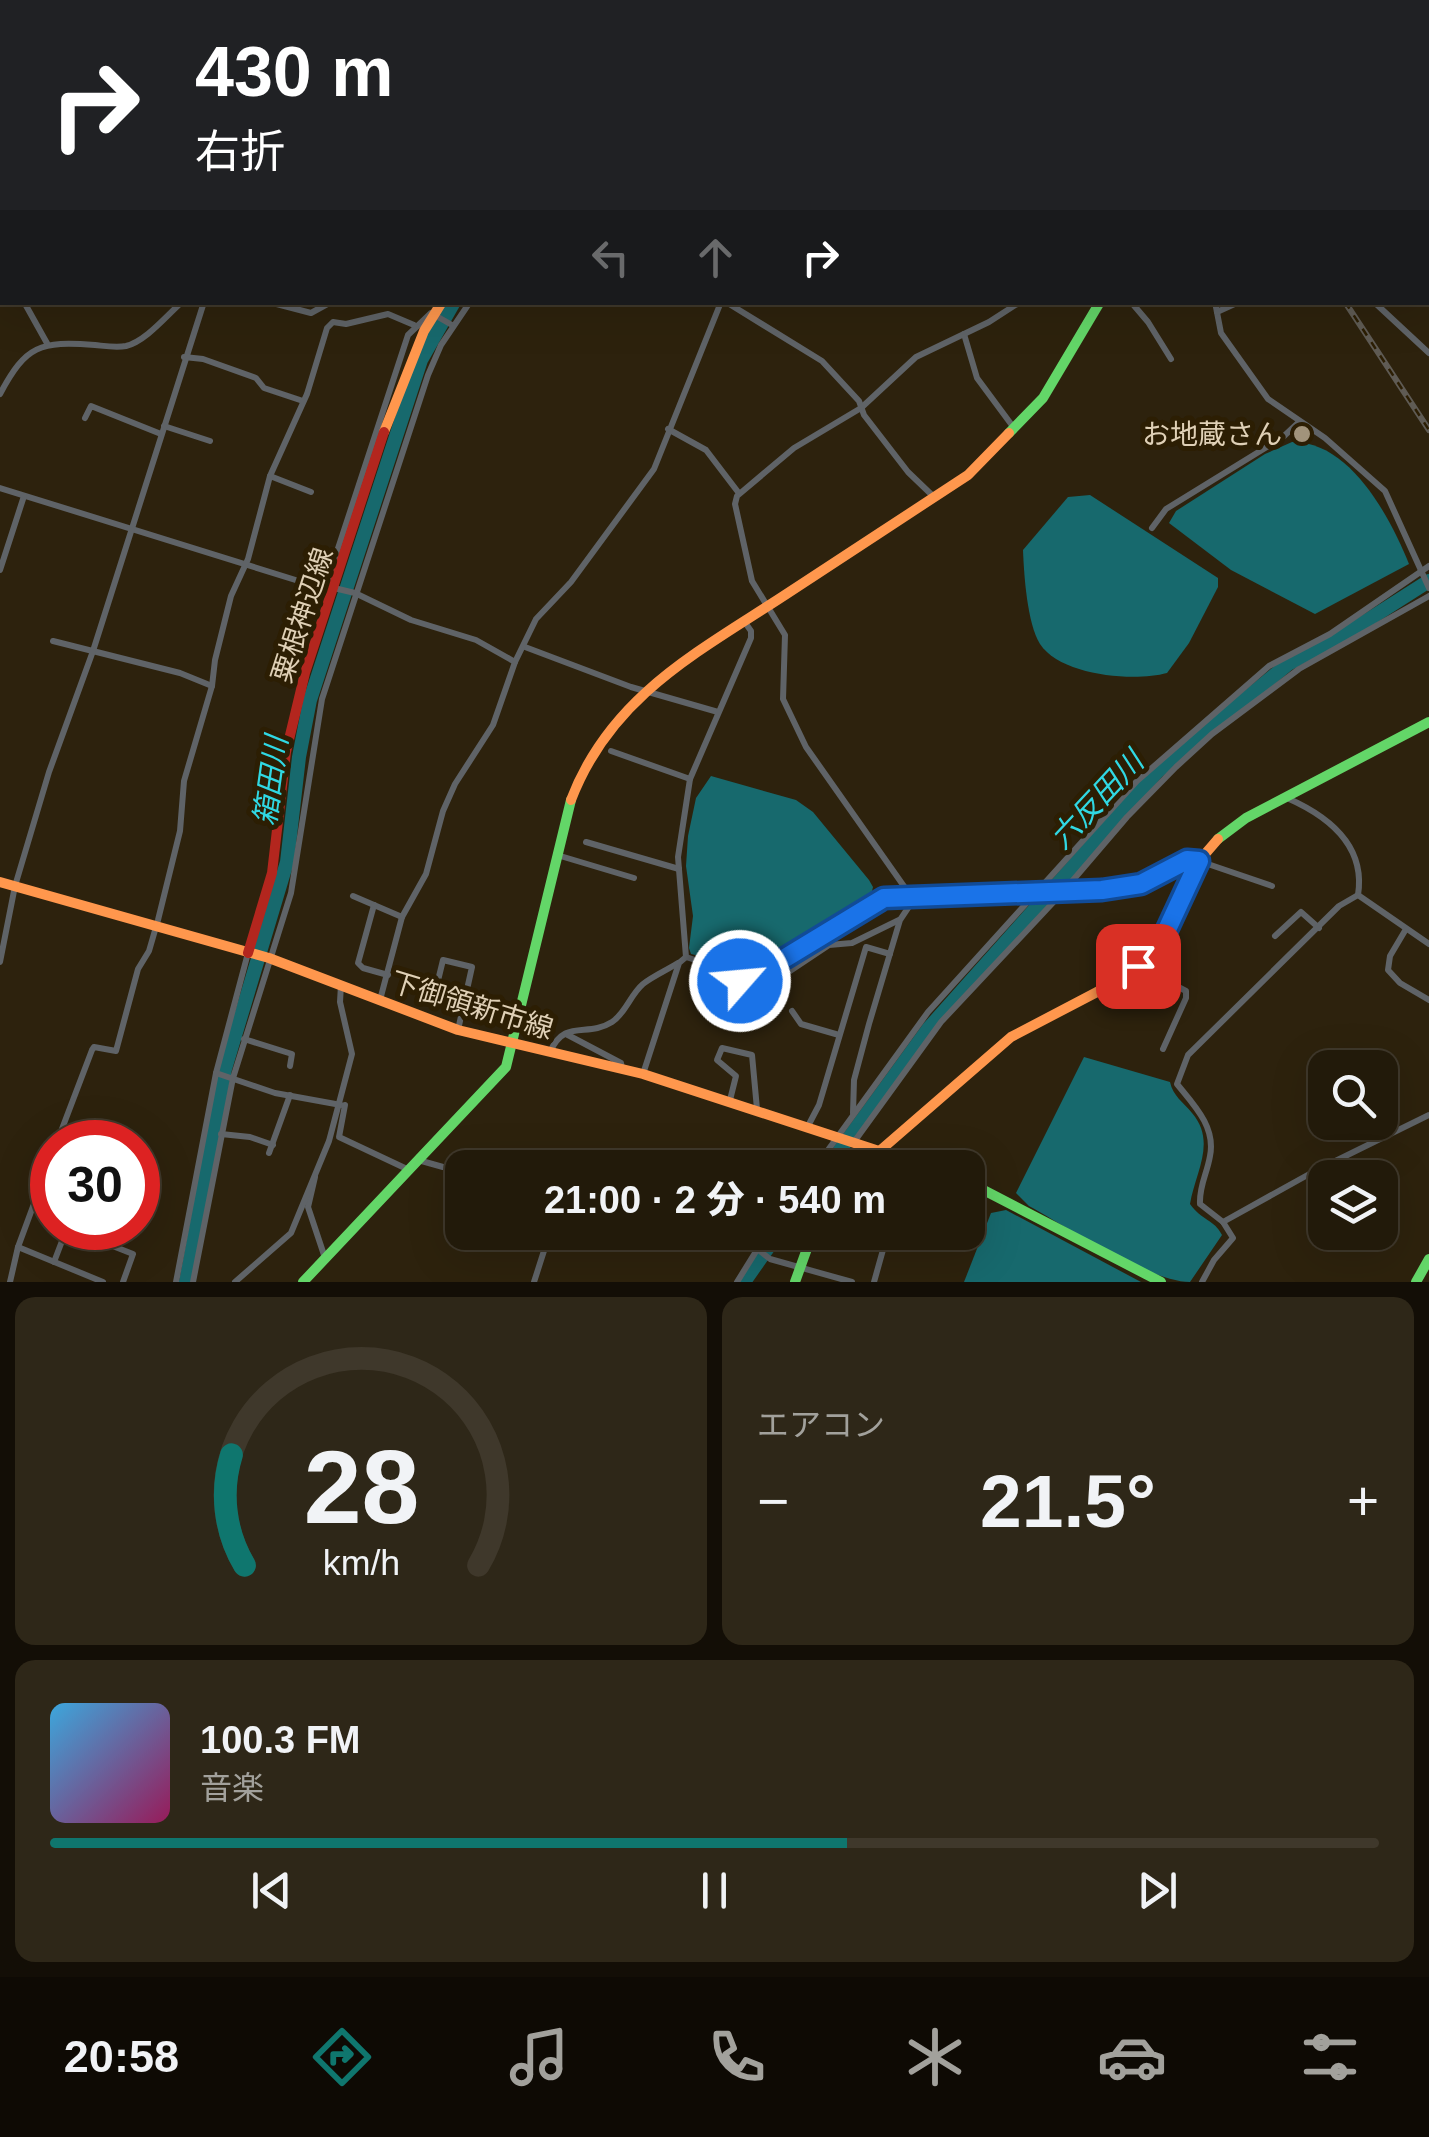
<!DOCTYPE html>
<html lang="ja">
<meta charset="utf-8">
<style>
body{margin:0;font-family:Arial,"Noto Sans JP",sans-serif;background:#2e2718;color:#f1f3f6;height:100vh;display:flex;flex-direction:column;font-size:38px;white-space:nowrap}
*{box-sizing:border-box;margin:0}
p{font-size:32px;color:#a2a19c}
.icon{flex:none;width:55px;height:55px;fill:none;stroke:currentColor;stroke-width:2;stroke-linecap:round;stroke-linejoin:round}
.map{position:relative;height:1282px;overflow:hidden}
.side{display:flex;flex-direction:column;gap:15px;padding:15px;background:#130e06;flex:1}
.side>*{flex:none}
.banner{position:absolute;left:0px;top:0px;width:1430px;height:305px;box-shadow:0 10px 40px #0002,0 0 0 2px #3f382b;background:#202124;color:#fff;overflow:hidden}
.controls{position:absolute;left:1308px;top:1050px;display:grid;gap:20px}
.controls a{display:grid;place-items:center;width:90px;height:90px;border-radius:20px;background:#221a0a;box-shadow:0 10px 40px #0002,0 0 0 2px #3f382b;font-size:50px}
.speed{position:absolute;left:30px;top:1120px;display:flex;gap:20px;font-size:50px;font-weight:700;text-align:center}
.speed>*{display:grid;place-content:center;width:130px;height:130px;border-radius:50%;background:#221a0a;box-shadow:0 10px 40px #0002,0 0 0 2px #3f382b;line-height:1}
.speed .limit{border:15px solid #d22;background:#fff;color:#111}
.pin{position:absolute;display:grid;place-items:center;width:85px;height:85px;color:#fff;margin:-42px;border-radius:20px;box-shadow:0 5px 15px #0006}
.me{position:absolute;width:110px;margin:-55px;rotate:63deg;stroke-linejoin:round;filter:drop-shadow(0 0 8px #0008)}
.turn{display:flex;align-items:center;gap:35px;height:210px;padding:0 30px;font-size:45px}
.turn .icon{width:130px;height:130px;stroke-width:2.5}
.turn b{display:block;font-size:70px;line-height:85px}
.lanes{display:flex;align-items:center;height:95px;padding:0 30px;background:#0003;justify-content:center;gap:50px;direction:ltr}
.lanes .off{opacity:.35}
.big{font-size:75px;font-weight:800;line-height:1.1}
.side .tile{flex:1;display:flex;flex-direction:column;justify-content:center;gap:15px;min-width:0;padding:0 35px;border-radius:20px;background:#2e2718}
.side .dial{align-items:center;gap:0}
.dial svg{height:260px;overflow:visible;fill:none;stroke:#3f382b;stroke-width:7;stroke-linecap:round;text-anchor:middle}
.dial text{fill:#f1f3f6;stroke:none}
.song{display:flex;align-items:center;gap:30px}
.cover{width:120px;height:120px;border-radius:15px;background:linear-gradient(135deg,hsl(200 70% 55%),hsl(330 70% 35%))}
.played{height:10px;border-radius:5px;background:linear-gradient(90deg,#0f766e 60%,#3f382b 60%)}
.keys{display:flex;justify-content:space-around;direction:ltr}
.heat{display:flex;justify-content:space-between;align-items:center;font-size:55px;direction:ltr}
.side .tiles{flex:1;display:grid;gap:15px;grid-template-columns:1fr 1fr}
.tile:last-child{grid-column:span 2}
.trip{position:absolute;left:445px;top:1150px;width:540px;height:100px;border-radius:20px;background:#221a0a;box-shadow:0 10px 40px #0002,0 0 0 2px #3f382b;font-weight:800;line-height:100px;text-align:center}
.dock{display:flex;height:160px;justify-content:space-around;align-items:center;background:#0e0a04;color:#a2a19c}
.dock .icon{width:70px;height:70px}
.dock .selected{color:#0f766e}
.dock b{font-size:45px;color:#f1f3f6}
.map>svg:first-child{display:block}
</style>
<div class="map">
<svg width="1429" height="1282" viewBox="0 0 1429 1282">
<rect width="100%" height="100%" fill="#2d220d"/>
<!-- water -->
<g fill="#17696d">
<path d="M1292 442C1350 441 1390 517 1409 564L1315 614 1231 570 1169 523 1176 511 1265 454Z"/>
<path d="M1090 495 1218 578V587L1189 643 1167 673C1134 682 1061 676 1040 644 1027 623 1024 575 1023 550L1068 497Z"/>
<path d="M711 776 796 800 813 812 869 880 873 887 871 895 862 905 799 937 755 964 741 966 691 954 689 948 693 916 686 866 688 836 696 798Z"/>
<path d="M1084 1057 1170 1082C1173 1096 1183 1102 1192 1113 1217 1142 1195 1173 1190 1204 1202 1221 1214 1219 1222 1235L1190 1282C1150 1282 1067 1227 1029 1206L1016 1193Z"/>
<path d="M1006 1210 1141 1282H964L991 1213Z"/>
</g>
<g fill="none" stroke-linecap="round" stroke-linejoin="round">
<!-- river -->
<g stroke="#17696d" stroke-width="14">
<path d="M739 2 740 0"/>
<path d="M827 1168 928 1029 1157 772 1288 664 1349 632 1429 581"/>
<path d="M186 1282 225 1069 287 862 299 757 310 700 421 360 454 302"/>
<path d="M744 1282 779 1232"/>
</g>
<!-- street -->
<g stroke="#5f6367" stroke-width="6">
<path d="M177 0V2"/>
<path d="M520 0 523 2"/>
<path d="M654 0 657 2"/>
<path d="M1004 0H1007"/>
<path d="M1062 0 1064 2"/>
<path d="M1199 0 1200 2"/>
<path d="M1314 0 1319 2"/>
<path d="M26 2 42 0"/>
<path d="M489 2 490 0"/>
<path d="M753 2 754 0"/>
<path d="M879 2 880 0"/>
<path d="M975 2 977 0"/>
<path d="M1128 2 1129 0"/>
<path d="M1253 2 1254 0"/>
<path d="M1277 2 1278 0"/>
<path d="M0 7 2 6"/>
<path d="M1428 34H1429"/>
<path d="M1428 40 1429 39"/>
<path d="M0 44 2 43"/>
<path d="M0 83 2 82"/>
<path d="M0 147 2 146"/>
<path d="M1428 208H1429"/>
<path d="M0 262 2 267"/>
<path d="M24 302 48 345"/>
<path d="M269 302 311 313 331 302"/>
<path d="M726 302 822 361 859 401 864 415 908 472 934 497"/>
<path d="M1131 302 1148 322 1171 359"/>
<path d="M1215 302 1221 333 1268 399 1325 438 1385 491 1429 588"/>
<path d="M1374 302 1429 353"/>
<path d="M1217 312 1239 302"/>
<path d="M964 334 977 378 1014 428"/>
<path d="M184 357 203 359 256 378 264 388 303 401"/>
<path d="M0 394C26 345 40 341 95 345 105 346 116 348 126 346 146 341 166 316 182 302"/>
<path d="M85 418 91 406 161 434"/>
<path d="M164 426 210 441"/>
<path d="M668 429 706 450 738 492"/>
<path d="M270 476 311 492"/>
<path d="M0 488 331 591"/>
<path d="M1152 528 1166 509 1283 437 1299 422"/>
<path d="M0 570 24 496"/>
<path d="M334 588 355 593 411 620 476 640 515 662"/>
<path d="M332 591 328 579 408 335 431 313 452 325"/>
<path d="M53 641 180 673 212 686"/>
<path d="M525 647 631 687 718 712"/>
<path d="M611 751 690 779"/>
<path d="M1287 798C1328 816 1366 845 1358 895"/>
<path d="M586 842 679 869"/>
<path d="M557 855 634 878"/>
<path d="M1358 895 1429 944"/>
<path d="M353 896 402 917"/>
<path d="M916 896 908 892 806 747 783 699 785 635 752 581 735 504 737 496 794 448 861 408 916 357 989 322 1020 302"/>
<path d="M374 905 358 963 363 968 388 975"/>
<path d="M1406 929 1390 956 1388 970 1400 983 1429 1000"/>
<path d="M1275 936 1301 912 1319 928"/>
<path d="M686 957 739 974 761 971 884 899 1102 891 1141 884 1187 860 1199 861 1272 886"/>
<path d="M0 962 15 886 49 772 93 651 204 302"/>
<path d="M1138 966 1186 991V998L1163 1049"/>
<path d="M739 974 740 981 745 983 787 973 829 945 852 943 899 920"/>
<path d="M380 1000 402 917 426 874 443 811 455 784 493 725 515 662 536 619 571 582 654 469 721 302"/>
<path d="M792 1011 801 1024 839 1035"/>
<path d="M458 1030 472 967 443 960 434 997 463 1004"/>
<path d="M566 1034 621 1063 622 1068"/>
<path d="M244 1039 292 1054 290 1066"/>
<path d="M550 1052C565 1018 587 1038 612 1022 626 1013 630 995 643 984 653 976 667 970 678 963"/>
<path d="M216 1073 275 1093 341 1105"/>
<path d="M643 1074 679 963 686 957 678 857 690 779 751 638V631L744 621"/>
<path d="M730 1100 736 1076 717 1060 722 1048 752 1055 757 1109"/>
<path d="M345 1105 339 1137 407 1169"/>
<path d="M853 1113 854 1080 869 1024 900 920 916 896"/>
<path d="M808 1126 819 1105 866 947 890 954"/>
<path d="M221 1134 250 1137 273 1145"/>
<path d="M57 1142 92 1050 94 1047 116 1051 138 969 149 951 158 920 180 831 184 781 212 686 215 660 231 596 248 559 270 476 307 394 327 328 333 322 346 324 388 314 414 325"/>
<path d="M854 1142 941 1022 1062 893 1127 817 1176 767 1212 734 1299 669 1429 596"/>
<path d="M269 1153 290 1095"/>
<path d="M418 1160 443 1167 464 1168"/>
<path d="M815 1168 928 1012 1137 781 1269 666 1330 634 1429 566"/>
<path d="M315 1177 308 1207 325 1258"/>
<path d="M1223 1222 1313 1172 1429 1115"/>
<path d="M18 1247 103 1282"/>
<path d="M756 1248 770 1259 852 1282"/>
<path d="M54 1262 67 1228 133 1254 123 1282"/>
<path d="M10 1282 18 1247 52 1155"/>
<path d="M176 1282 216 1073 248 953"/>
<path d="M193 1282 233 1078 291 893 322 699 428 375 441 345 470 302"/>
<path d="M235 1282 291 1233 329 1141 352 1054 340 1002 341 985"/>
<path d="M534 1282 550 1232"/>
<path d="M737 1282 768 1232"/>
<path d="M874 1282 888 1232"/>
<path d="M1202 1282 1214 1260 1233 1238 1223 1222 1200 1204C1199 1186 1207 1174 1210 1156 1216 1127 1194 1105 1177 1084L1188 1055 1339 906 1358 895"/>
</g>
<!-- fast -->
<g stroke="#63d668" stroke-width="10">
<path d="M729 2 730 0"/>
<path d="M1009 433 1043 398 1100 302"/>
<path d="M1218 839 1246 818 1429 722"/>
<path d="M968 1182 1161 1282"/>
<path d="M303 1282 506 1067 571 800"/>
<path d="M795 1282 813 1232"/>
<path d="M1416 1282 1429 1259"/>
</g>
<!-- slow -->
<g stroke="#ff974d" stroke-width="10">
<path d="M1266 2 1267 0"/>
<path d="M384 432 424 331 442 302"/>
<path d="M571 800C611 695 700 651 788 593 848 554 908 514 968 475L1009 433"/>
<path d="M0 882 269 958 458 1030 643 1074 931 1168"/>
<path d="M860 1168 1011 1037 1097 992 1138 966 1164 936 1199 861 1218 839"/>
</g>
<!-- jam -->
<path stroke="#b3261e" stroke-width="10" d="M248 953 272 873 286 752 305 673 384 432"/>
<defs>
<g id="rail">
<path d="M1145 0 1147 2"/>
<path d="M1345 302 1429 430"/>
</g>
</defs>
<!-- rail casing -->
<use href="#rail" stroke="#5f5b54" stroke-width="6"/>
<!-- rail -->
<use href="#rail" stroke="#2c1e03" stroke-width="2.5" stroke-dasharray="8" stroke-linecap="butt"/>
</g>
<g fill="none" stroke-linecap="round" stroke-linejoin="round">
<defs>
<path id="route" d="M740 981V974L772 966 884 898 1102 890 1141 884 1187 860 1199 861 1164 936 1138 966"/>
</defs>
<!-- route casing -->
<use href="#route" stroke="#114b97" stroke-width="25"/>
<!-- route -->
<use href="#route" stroke="#1a73e8" stroke-width="18"/>
</g>
<!-- markers -->
<circle fill="#a1937b" stroke="#2c1e03" stroke-width="4" cx="1302" cy="434" r="10"/>
<g text-anchor="middle" stroke-width="10" stroke-linejoin="round" paint-order="stroke">
<!-- poi labels -->
<g font-size="28" fill="#dfd0b6" stroke="#2c1e03" text-anchor="end">
<text x="1282" y="444">お地蔵さん</text>
</g>
<!-- street labels -->
<g font-size="28" fill="#dfd0b6" stroke="#2c1e03">
<text transform="translate(302 615) rotate(-72)" y="10">粟根神辺線</text>
<text transform="translate(472 1005) rotate(17)" y="10">下御領新市線</text>
</g>
<!-- water labels -->
<g font-size="30" font-style="italic" fill="#30d8e3" stroke="#2c1e03">
<text transform="translate(271 781) rotate(-82)" y="10">箱田川</text>
<text transform="translate(1097 800) rotate(-47)" y="10">六反田川</text>
</g>
</g>
</svg>
<div class="controls">
<a><svg class="icon" aria-label="search" viewBox="0 0 24 24"><circle cx="10" cy="10" r="6"/><path d="M15 15l6 6"/></svg></a>
<a><svg class="icon" aria-label="layers" viewBox="0 0 24 24"><path d="M12 4l9 5-9 5-9-5zM3 14l9 5 9-5"/></svg></a>
</div>
<div class="speed"><div class="limit">30</div></div>
<div class="pin" style="left:1138px;top:966px;background:#d93025"><svg class="icon" aria-label="arrive" viewBox="0 0 24 24"><path d="M6 21V4h12l-3 4 3 4H6"/></svg></div>
<svg class="me" style="left:740px;top:981px" viewBox="-20 -20 40 40"><circle r="17" fill="#1a73e8" stroke="#fff" stroke-width="3"/><path d="M0-11L8 9 0 5-8 9z" fill="#fff"/></svg>
<div class="trip">21:00 · 2 分 · 540 m</div>
<div class="banner">
<div class="turn"><svg class="icon" aria-label="right" viewBox="0 0 24 24"><path d="M7 20v-9h11M14 6l5 5-5 5"/></svg><div><b>430 m</b>右折</div></div>
<div class="lanes"><svg class="icon off" aria-label="left" viewBox="0 0 24 24"><path d="M17 20v-9H6M10 6l-5 5 5 5"/></svg><svg class="icon off" aria-label="ahead" viewBox="0 0 24 24"><path d="M12 20V5M6 11l6-6 6 6"/></svg><svg class="icon" aria-label="right" viewBox="0 0 24 24"><path d="M7 20v-9h11M14 6l5 5-5 5"/></svg></div>
</div>
</div>
<section class="side">
<div class="tiles">
<div class="tile dial"><svg viewBox="0 0 100 80">
<path d="M14 69A42 42 0 1 1 86 69"/>
<path d="M14 69A42 42 0 0 1 10 35" stroke="#0f766e"/>
<text x="50" y="56" font-size="32" font-weight="700">28</text>
<text x="50" y="72" font-size="11">km/h</text>
</svg></div>
<div class="tile"><p>エアコン</p>
<div class="heat"><a>−</a><b class="big">21.5°</b><a>+</a></div>
</div>
<div class="tile">
<div class="song"><i class="cover"></i><div><b>100.3 FM</b><p>音楽</p></div></div>
<div class="played"></div>
<div class="keys"><svg class="icon" aria-label="previous" viewBox="0 0 24 24"><path d="M18 5L8 12l10 7zM5 5v14"/></svg><svg class="icon" aria-label="pause" viewBox="0 0 24 24"><path d="M8 5v14M16 5v14"/></svg><svg class="icon" aria-label="next" viewBox="0 0 24 24"><path d="M6 5l10 7-10 7zM19 5v14"/></svg></div>
</div>
</div>
</section>
<nav class="dock">
<b>20:58</b>
<svg class="icon selected" aria-label="directions" viewBox="0 0 24 24"><path d="M12 3l9 9-9 9-9-9zM9 14v-3h6M13 9l2 2-2 2"/></svg>
<svg class="icon" aria-label="music" viewBox="0 0 24 24"><path d="M9 18V5l10-2v13"/><circle cx="6" cy="18" r="3"/><circle cx="16" cy="16" r="3"/></svg>
<svg class="icon" aria-label="phone" viewBox="0 0 24 24"><path d="M5 4h4l2 5-3 2q2 4 5 5l2-3 5 2v4C11 20 4 13 5 4z"/></svg>
<svg class="icon" aria-label="climate" viewBox="0 0 24 24"><path d="M12 3v18M4 7l16 10M4 17L20 7"/></svg>
<svg class="icon" aria-label="car" viewBox="0 0 24 24"><path d="M5 17H2v-5l4-1 3-4h7l3 4 3 1v5h-3M9 17h6M6 11h13"/><circle cx="7" cy="17" r="2"/><circle cx="17" cy="17" r="2"/></svg>
<svg class="icon" aria-label="filters" viewBox="0 0 24 24"><path d="M4 7h16M4 17h16"/><circle cx="9" cy="7" r="2"/><circle cx="15" cy="17" r="2"/></svg>
</nav>
